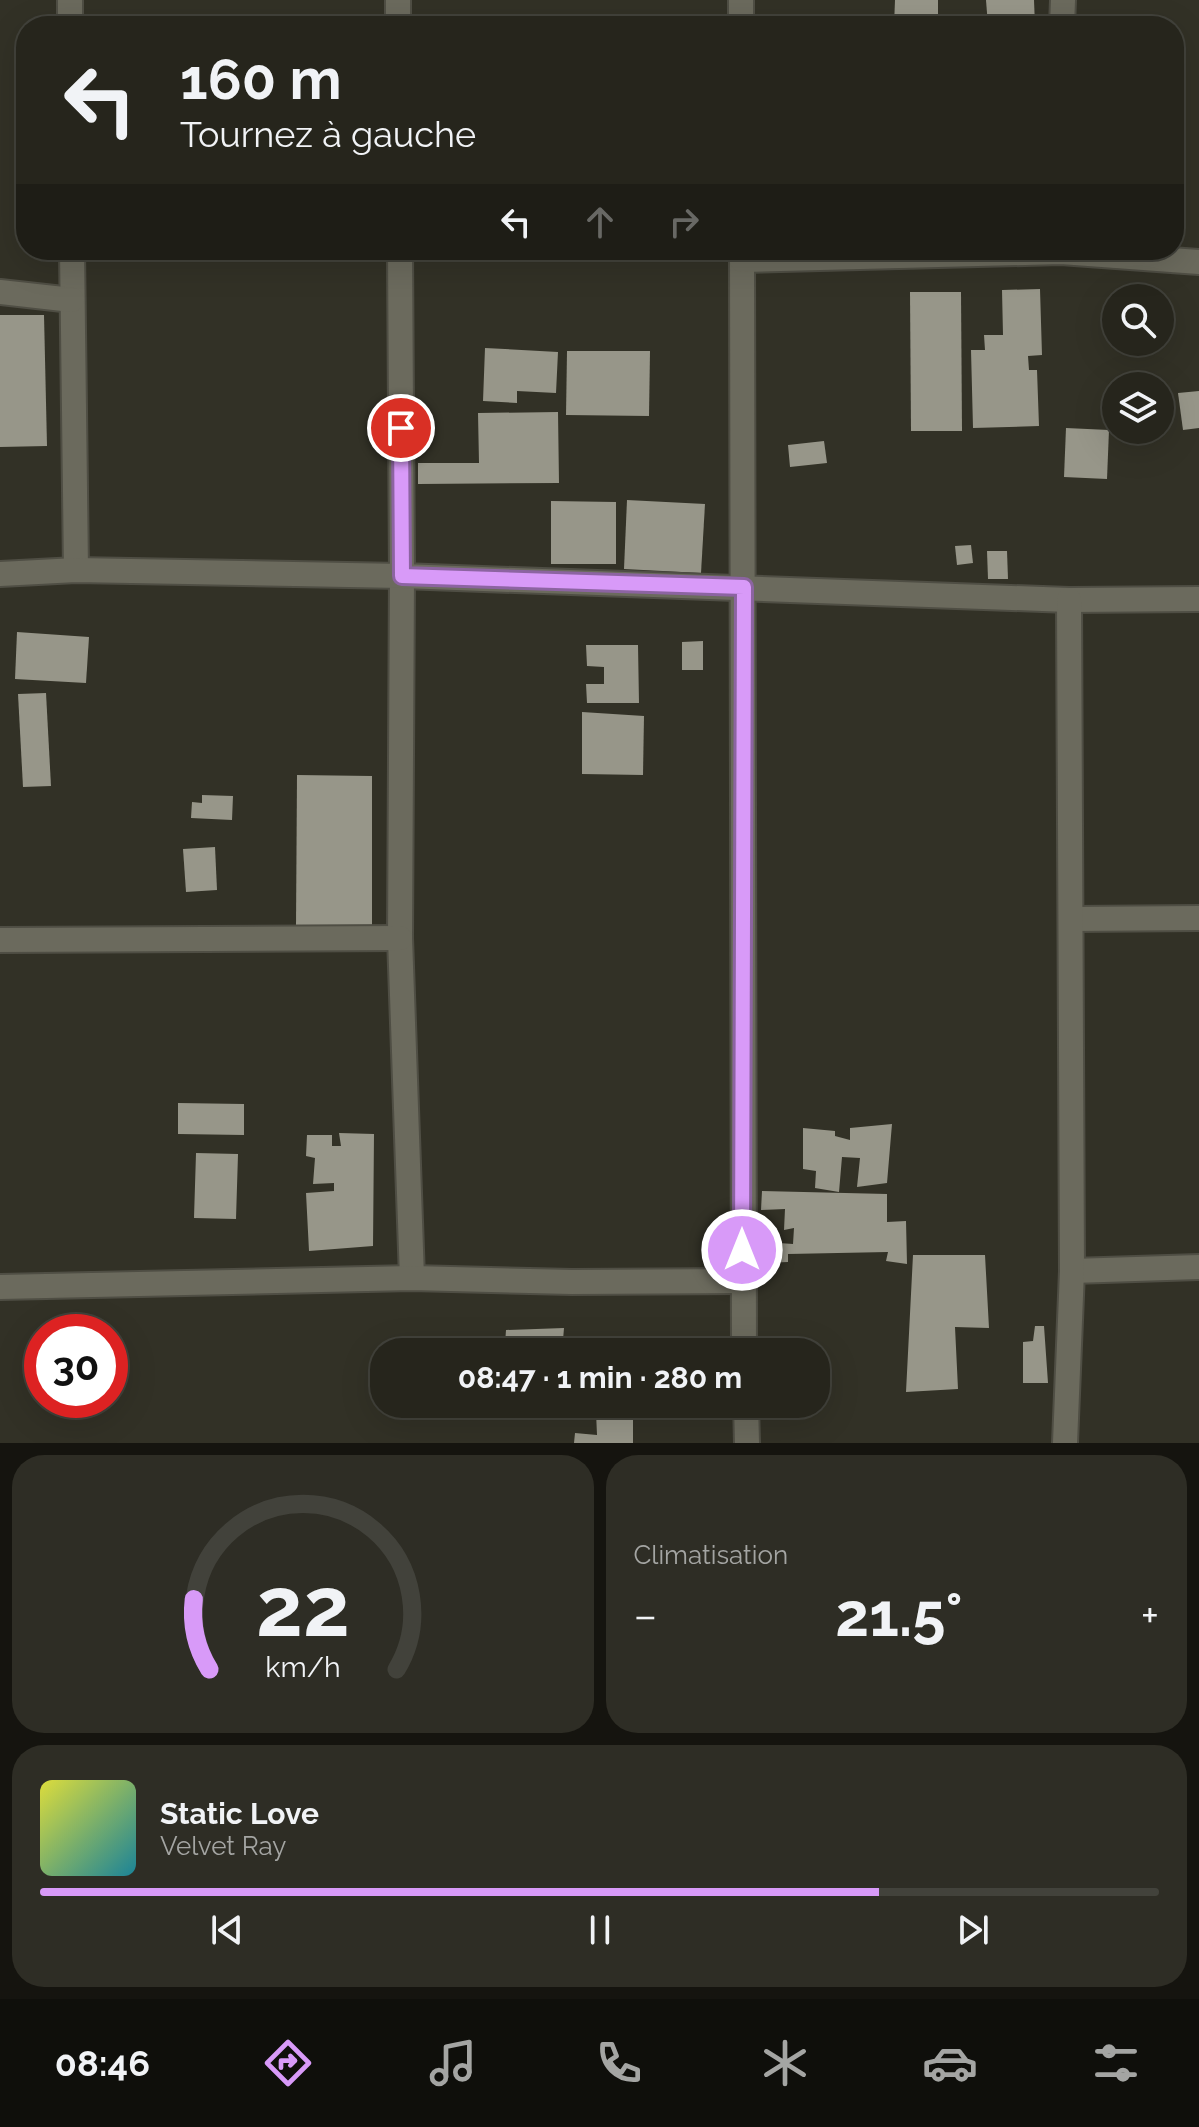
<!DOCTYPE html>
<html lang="fr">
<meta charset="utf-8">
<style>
body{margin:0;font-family:Raleway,sans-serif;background:#2e2d25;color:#f1f3f6;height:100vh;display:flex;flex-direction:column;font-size:30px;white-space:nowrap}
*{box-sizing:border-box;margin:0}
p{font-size:26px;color:#a4a5a3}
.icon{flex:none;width:44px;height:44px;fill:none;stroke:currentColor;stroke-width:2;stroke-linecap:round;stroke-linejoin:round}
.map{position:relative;height:1443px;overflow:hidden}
.details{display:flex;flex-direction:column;gap:12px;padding:12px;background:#15140f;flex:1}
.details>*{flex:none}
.hud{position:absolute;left:16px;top:16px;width:1168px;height:244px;border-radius:32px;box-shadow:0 8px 32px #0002,0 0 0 2px #42423b;background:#26251c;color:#f1f3f6;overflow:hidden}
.buttons{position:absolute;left:1102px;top:284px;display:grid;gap:16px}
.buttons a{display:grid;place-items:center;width:72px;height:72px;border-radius:50%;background:#26251c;box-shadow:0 8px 32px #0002,0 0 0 2px #42423b;font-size:40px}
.speed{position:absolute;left:24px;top:1314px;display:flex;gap:16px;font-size:40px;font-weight:700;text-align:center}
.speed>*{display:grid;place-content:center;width:104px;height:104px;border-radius:50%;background:#26251c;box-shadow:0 8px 32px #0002,0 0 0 2px #42423b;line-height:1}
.speed .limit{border:12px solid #d22;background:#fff;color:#111}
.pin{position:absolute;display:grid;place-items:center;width:68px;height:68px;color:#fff;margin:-34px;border:4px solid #fff;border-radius:50%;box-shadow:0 2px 8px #0007}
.me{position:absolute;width:88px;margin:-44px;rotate:0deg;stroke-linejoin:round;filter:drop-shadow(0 0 6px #0008)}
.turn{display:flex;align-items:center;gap:28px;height:168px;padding:0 32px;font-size:36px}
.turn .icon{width:104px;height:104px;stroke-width:2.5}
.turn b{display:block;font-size:56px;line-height:68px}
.lanes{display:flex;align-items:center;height:76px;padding:0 32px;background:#0003;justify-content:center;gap:40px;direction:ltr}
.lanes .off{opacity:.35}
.big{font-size:60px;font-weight:700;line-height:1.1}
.details .card{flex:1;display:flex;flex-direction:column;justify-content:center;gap:12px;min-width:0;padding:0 28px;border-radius:32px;background:#2e2d25}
.details .dial{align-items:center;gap:0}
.dial svg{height:208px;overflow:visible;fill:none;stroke:#42423b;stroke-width:7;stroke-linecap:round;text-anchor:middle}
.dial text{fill:#f1f3f6;stroke:none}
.song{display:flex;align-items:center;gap:24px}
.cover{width:96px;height:96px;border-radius:12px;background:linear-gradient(135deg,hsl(60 70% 55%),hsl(190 70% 35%))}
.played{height:8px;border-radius:4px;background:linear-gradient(90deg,#d89af8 75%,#42423b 75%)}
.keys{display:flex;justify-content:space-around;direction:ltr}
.heat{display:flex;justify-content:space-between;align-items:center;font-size:44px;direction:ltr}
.details .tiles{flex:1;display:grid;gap:12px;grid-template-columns:1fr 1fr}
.card:last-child{grid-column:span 2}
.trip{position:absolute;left:370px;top:1338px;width:460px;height:80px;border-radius:32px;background:#26251c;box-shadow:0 8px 32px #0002,0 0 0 2px #42423b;font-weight:700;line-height:80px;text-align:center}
.tab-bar{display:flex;height:128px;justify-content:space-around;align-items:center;background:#0f0f0b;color:#a4a5a3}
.tab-bar .icon{width:56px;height:56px}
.tab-bar .on{color:#d89af8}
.tab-bar b{font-size:36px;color:#f1f3f6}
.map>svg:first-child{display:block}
</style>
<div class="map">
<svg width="1199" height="1443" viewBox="0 0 1199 1443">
<rect width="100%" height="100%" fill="#323126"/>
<!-- building -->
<g fill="#979689">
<path d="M895 0H938V26H894Z"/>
<path d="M986 0H1034L1035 26H988Z"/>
<path d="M1040 289 1042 355 1028 356 1029 370H1037L1039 426 973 428 971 350H985L984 335H1003L1002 290Z"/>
<path d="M910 292H961L962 431H911Z"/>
<path d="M0 315H44L47 446 0 447Z"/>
<path d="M485 348 558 352 556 393 517 391V403L483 401Z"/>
<path d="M567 351H650L649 416 566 415Z"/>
<path d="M1199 391V428L1183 430 1178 393Z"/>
<path d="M558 412 559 483 418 484V463H479L478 413Z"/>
<path d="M1066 428 1109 430 1107 479 1064 477Z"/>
<path d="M824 441 827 463 790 467 788 445Z"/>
<path d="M627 500 705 504 701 573 624 569Z"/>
<path d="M551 501 616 502V564H551Z"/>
<path d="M971 545 973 563 957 565 955 546Z"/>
<path d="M987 551H1007L1008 579H988Z"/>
<path d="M17 632 89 637 86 683 15 679Z"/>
<path d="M703 641V670H682V642Z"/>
<path d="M586 645H638L639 703H587L586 684H604V667L587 666Z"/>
<path d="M46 693 51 786 23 787 18 694Z"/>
<path d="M582 712 644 716 643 775 582 774Z"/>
<path d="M297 775 372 776V926H296Z"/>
<path d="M202 795 233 796 232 820 191 818 192 802 202 803Z"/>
<path d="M215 847 217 890 186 892 183 849Z"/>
<path d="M178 1103 244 1104V1135L178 1134Z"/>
<path d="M892 1124 887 1183 857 1187 860 1158 842 1157 839 1192 815 1188 816 1171 803 1169V1128L835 1131V1136L850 1140V1128Z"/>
<path d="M339 1133 374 1134 373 1246 309 1251 306 1193 334 1191V1183L313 1184 315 1158 306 1156 307 1135H332V1146H341Z"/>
<path d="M196 1153 238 1154 236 1219 194 1218Z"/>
<path d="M762 1191 887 1194V1222L906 1221 907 1264 886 1261 888 1252 788 1254V1262L764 1263 766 1226 777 1228 779 1243 793 1244 794 1228 784 1230 785 1209 761 1210Z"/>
<path d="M913 1255H985L989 1328 955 1327 958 1389 906 1392Z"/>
<path d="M1035 1326H1044L1048 1383H1023V1342L1033 1341Z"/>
<path d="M564 1328 562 1352H527L528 1345 505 1344 506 1330Z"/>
<path d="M633 1409V1443H574L575 1433 597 1435 596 1412Z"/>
</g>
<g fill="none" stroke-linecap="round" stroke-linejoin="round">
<defs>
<g id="street">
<path d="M70 0V26"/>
<path d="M398 0V26"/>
<path d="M741 0V26"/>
<path d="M1062 26 1063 0"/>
<path d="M72 250 76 570"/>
<path d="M400 250 402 576 400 938 412 1278"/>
<path d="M742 250 744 1352"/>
<path d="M742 260 1061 252 1199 262"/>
<path d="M0 292 72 300"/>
<path d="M0 574 76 570 402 576 1069 600 1199 599"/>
<path d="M1072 919 1199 918"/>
<path d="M0 940 400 938"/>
<path d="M1072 1271 1199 1267"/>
<path d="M0 1287 412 1278 572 1282 742 1281"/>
<path d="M746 1404 747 1443"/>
<path d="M1065 1443 1072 1271 1069 600"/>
</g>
</defs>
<!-- street casing -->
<use href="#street" stroke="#4f4e44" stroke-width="28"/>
<!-- street -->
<use href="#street" stroke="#6b6a5d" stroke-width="24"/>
</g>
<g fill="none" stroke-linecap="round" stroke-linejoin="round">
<defs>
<path id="route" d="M401 428 402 576 744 587 742 1250"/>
</defs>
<!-- route casing -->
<use href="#route" stroke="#8c64a1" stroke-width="20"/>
<!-- route -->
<use href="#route" stroke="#d89af8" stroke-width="14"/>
</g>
</svg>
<div class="buttons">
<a><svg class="icon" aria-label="search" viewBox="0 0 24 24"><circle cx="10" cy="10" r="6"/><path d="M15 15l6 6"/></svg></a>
<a><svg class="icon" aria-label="layers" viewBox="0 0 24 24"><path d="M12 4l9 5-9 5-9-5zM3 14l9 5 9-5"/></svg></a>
</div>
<div class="speed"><div class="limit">30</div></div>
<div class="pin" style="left:401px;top:428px;background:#d93025"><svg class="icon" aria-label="arrive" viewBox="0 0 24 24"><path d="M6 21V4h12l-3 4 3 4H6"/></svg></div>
<svg class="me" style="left:742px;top:1250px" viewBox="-20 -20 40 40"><circle r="17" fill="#d89af8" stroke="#fff" stroke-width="3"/><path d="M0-11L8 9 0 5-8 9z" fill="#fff"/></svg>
<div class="trip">08:47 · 1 min · 280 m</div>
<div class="hud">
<div class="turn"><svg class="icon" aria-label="left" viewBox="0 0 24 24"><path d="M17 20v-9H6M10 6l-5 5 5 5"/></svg><div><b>160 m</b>Tournez à gauche</div></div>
<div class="lanes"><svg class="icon" aria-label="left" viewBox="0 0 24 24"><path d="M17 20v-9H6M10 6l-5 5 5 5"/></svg><svg class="icon off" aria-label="ahead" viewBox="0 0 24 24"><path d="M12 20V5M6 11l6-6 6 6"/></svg><svg class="icon off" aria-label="right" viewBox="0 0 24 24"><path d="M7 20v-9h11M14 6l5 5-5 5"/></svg></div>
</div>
</div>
<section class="details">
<div class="tiles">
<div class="card dial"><svg viewBox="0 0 100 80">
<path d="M14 69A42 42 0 1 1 86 69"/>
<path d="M14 69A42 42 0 0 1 8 42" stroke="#d89af8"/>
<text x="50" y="56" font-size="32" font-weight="700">22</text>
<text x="50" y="72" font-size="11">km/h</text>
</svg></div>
<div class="card"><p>Climatisation</p>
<div class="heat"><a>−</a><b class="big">21.5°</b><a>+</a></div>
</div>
<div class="card">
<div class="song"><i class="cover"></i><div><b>Static Love</b><p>Velvet Ray</p></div></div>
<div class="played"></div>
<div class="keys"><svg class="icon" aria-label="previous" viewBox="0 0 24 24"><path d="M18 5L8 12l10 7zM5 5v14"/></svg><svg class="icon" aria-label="pause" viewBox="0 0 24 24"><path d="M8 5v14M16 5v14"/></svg><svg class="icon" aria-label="next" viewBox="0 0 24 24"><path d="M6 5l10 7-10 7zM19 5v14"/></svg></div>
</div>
</div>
</section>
<nav class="tab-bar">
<b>08:46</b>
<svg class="icon on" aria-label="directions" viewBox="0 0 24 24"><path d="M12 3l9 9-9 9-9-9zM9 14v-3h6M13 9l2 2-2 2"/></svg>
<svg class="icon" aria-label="music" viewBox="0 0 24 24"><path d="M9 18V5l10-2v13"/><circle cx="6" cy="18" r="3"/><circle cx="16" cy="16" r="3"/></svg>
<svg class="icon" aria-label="phone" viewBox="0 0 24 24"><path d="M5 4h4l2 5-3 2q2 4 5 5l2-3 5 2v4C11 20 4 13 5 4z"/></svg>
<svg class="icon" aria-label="climate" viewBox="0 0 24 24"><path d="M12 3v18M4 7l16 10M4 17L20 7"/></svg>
<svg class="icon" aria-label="car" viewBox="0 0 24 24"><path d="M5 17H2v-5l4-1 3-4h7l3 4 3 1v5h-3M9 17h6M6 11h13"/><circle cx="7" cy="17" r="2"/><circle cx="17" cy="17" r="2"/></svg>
<svg class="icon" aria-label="filters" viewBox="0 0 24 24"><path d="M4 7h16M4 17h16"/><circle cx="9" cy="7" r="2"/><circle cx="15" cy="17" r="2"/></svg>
</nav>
